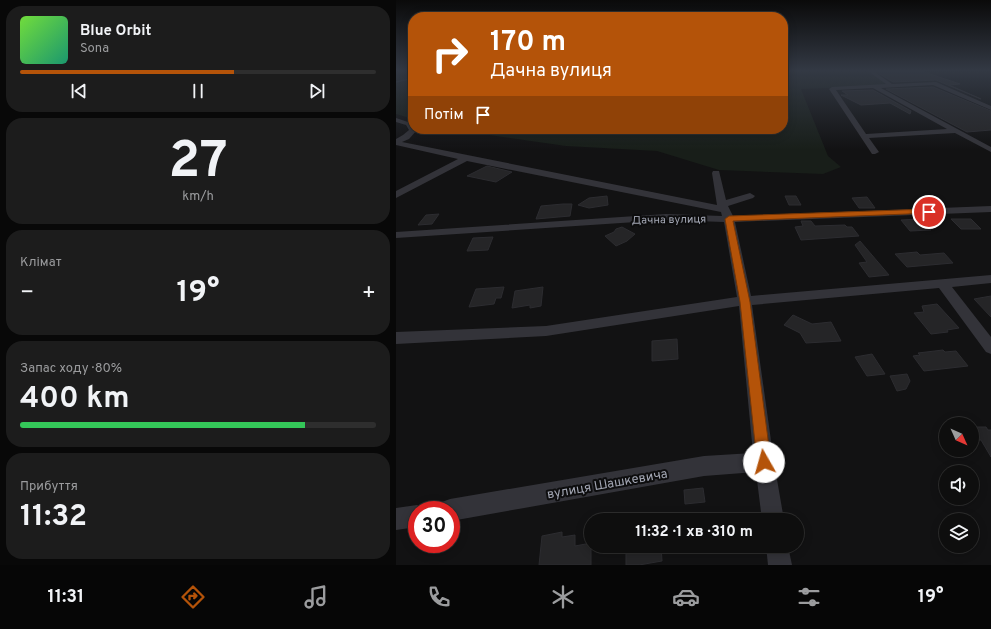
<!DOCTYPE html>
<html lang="uk">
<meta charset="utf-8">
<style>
body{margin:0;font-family:Overpass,sans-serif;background:#1c1c1c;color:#f1f3f6;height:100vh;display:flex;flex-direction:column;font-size:15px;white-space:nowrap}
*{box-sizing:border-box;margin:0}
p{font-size:13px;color:#9b9c9e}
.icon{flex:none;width:22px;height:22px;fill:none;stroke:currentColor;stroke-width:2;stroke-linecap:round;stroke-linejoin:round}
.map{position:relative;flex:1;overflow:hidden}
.sheet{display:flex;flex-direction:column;gap:6px;padding:6px;background:#080808;width:396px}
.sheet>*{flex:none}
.banner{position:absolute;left:12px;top:12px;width:380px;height:122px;border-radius:16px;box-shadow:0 2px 10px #0003,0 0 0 1px #2e2e2e;background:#b45309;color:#fff;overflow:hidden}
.needle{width:26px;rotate:135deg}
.controls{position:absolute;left:543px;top:417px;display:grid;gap:8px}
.controls a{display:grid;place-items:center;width:40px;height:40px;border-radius:50%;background:#0e0e0e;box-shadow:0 2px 10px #0003,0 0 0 1px #2e2e2e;font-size:20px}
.speed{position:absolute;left:12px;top:501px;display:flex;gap:8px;font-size:20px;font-weight:700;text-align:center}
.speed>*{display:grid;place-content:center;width:52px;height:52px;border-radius:50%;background:#0e0e0e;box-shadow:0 2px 10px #0003,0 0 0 1px #2e2e2e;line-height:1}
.speed .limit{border:6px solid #d22;background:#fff;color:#111}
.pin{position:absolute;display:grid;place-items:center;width:34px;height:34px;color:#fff;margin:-17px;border:2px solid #fff;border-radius:50%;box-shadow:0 1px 4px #0007}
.me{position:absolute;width:44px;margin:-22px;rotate:353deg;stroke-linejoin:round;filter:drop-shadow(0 0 3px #0008)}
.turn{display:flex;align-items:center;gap:14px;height:84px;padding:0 16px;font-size:18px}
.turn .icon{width:52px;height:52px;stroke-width:2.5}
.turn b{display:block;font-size:28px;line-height:34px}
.then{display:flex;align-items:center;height:38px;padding:0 16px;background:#0003;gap:8px;font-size:15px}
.big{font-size:30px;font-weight:700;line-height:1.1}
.sheet .tile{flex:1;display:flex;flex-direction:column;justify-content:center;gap:6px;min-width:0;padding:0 14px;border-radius:16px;background:#1c1c1c}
.sheet .dial{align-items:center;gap:0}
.dial b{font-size:52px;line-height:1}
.song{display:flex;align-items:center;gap:12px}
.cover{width:48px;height:48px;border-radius:6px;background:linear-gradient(135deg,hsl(100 70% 55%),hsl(160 70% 35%))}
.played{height:4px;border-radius:2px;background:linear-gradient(90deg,#b45309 60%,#2e2e2e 60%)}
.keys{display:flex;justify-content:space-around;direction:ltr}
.heat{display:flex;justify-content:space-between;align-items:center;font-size:22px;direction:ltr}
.charge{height:6px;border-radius:3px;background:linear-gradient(90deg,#34c759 80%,#2e2e2e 0)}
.trip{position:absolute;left:188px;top:513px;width:220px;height:40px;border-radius:20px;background:#0e0e0e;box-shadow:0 2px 10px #0003,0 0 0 1px #2e2e2e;font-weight:700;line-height:40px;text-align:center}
.tab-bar{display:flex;height:64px;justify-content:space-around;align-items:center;background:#060606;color:#9b9c9e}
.tab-bar .icon{width:28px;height:28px}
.tab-bar .active{color:#b45309}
.tab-bar b{font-size:18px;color:#f1f3f6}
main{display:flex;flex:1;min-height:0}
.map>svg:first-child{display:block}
</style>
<main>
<section class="sheet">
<div class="tile">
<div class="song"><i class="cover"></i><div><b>Blue Orbit</b><p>Sona</p></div></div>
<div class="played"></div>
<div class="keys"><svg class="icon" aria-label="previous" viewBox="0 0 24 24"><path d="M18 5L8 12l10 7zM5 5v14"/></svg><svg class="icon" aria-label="pause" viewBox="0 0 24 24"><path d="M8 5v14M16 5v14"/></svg><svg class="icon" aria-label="next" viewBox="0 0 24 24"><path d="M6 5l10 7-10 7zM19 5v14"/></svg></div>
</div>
<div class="tile dial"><b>27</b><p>km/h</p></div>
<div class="tile"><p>Клімат</p>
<div class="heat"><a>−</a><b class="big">19°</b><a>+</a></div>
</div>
<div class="tile"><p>Запас ходу · 80%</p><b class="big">400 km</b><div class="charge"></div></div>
<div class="tile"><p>Прибуття</p><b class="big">11:32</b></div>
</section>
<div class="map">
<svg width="595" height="565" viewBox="0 0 595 565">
<rect width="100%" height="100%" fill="#121213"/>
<!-- green -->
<g fill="#181e19">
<path d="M0 71H17V119L0 114Z"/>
<path d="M387 71H472L490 83 485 86 405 89 432 156 445 167 427 174 323 170 261 151 170 146 51 129H387Z"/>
</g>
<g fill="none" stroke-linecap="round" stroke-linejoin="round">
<!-- stream -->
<path stroke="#282f37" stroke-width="1.5" d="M0 82 17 78"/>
</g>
<!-- building -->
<g fill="#252527" stroke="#2c2c30">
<path d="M483 71H525L564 84 553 85 585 99 540 80 497 82 482 73Z"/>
<path d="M537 87 595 111V130L571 132 490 89Z"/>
<path d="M477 90 515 111 514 114 494 103 465 105 445 95H452L446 91Z"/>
<path d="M91 166 116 172 100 182 71 176Z"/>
<path d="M211 196 212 205 193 208 182 205 193 198Z"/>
<path d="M389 196H400L405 205H393Z"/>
<path d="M471 197 479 208H463L456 198Z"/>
<path d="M167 204H176L174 216 140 219 145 206Z"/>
<path d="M43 214 36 224 22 225 30 215Z"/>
<path d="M525 219 535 230 514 231 505 220Z"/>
<path d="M555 219H575L585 229H565Z"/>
<path d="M405 221H415L419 226 449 225 451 227H456L463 236 405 240 399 227 407 226Z"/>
<path d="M226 227 239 234 231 241 220 246 209 236 218 232 220 229Z"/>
<path d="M97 237 92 250 71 251 77 238Z"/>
<path d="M464 241 493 275 473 277 463 263 471 262 459 245Z"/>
<path d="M521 252 524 255 548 253 557 263 511 267 499 254Z"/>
<path d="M108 287 105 298H100L98 304 73 307 80 289Z"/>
<path d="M147 287 145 306 134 308V305L116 308 119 291Z"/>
<path d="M595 296V317L578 299Z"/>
<path d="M541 304 563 328 551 330 552 332 535 334 518 313 528 312 526 306Z"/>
<path d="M397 315 416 324 435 322 445 341 410 343 404 333 388 325Z"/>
<path d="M281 339 282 359 256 361V341Z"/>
<path d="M547 350 549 352 560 351 572 366 528 371 517 356 524 355 522 353Z"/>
<path d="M476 354 489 374 471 376 459 357Z"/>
<path d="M511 374 514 381 510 389 501 391 494 376Z"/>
<path d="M576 427H590L592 430H595V457L585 440H582Z"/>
<path d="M307 488 309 502 289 504 288 490Z"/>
<path d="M166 532V537L179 535V546L195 543V565H143L146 536Z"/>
<path d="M230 546H265L266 561 243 565H230Z"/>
</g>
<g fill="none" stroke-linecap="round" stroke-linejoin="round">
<!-- minor -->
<g fill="#333339" fill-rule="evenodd">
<path d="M472 71H482L480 73 496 84 540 82 595 106V110L537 85 485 88 595 147V152L559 133 473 138 483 152 479 154H476L433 89 436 87 490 84ZM477 88 551 129 470 134 440 90Z"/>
<path d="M0 118 15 123 17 129 21 130 13 139 6 142 321 205 316 173 317 171H323L330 200 354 193 359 196 357 198 332 206 337 216 595 206V212L339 222 355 296 595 275V283L556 287 595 337V354L590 352 543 288 356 305 378 462 388 520H366L360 472 308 476 55 521V510H43L46 502 54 499 308 456 357 453 343 306 150 336 0 344V332L150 326 341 297 328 222 270 220 0 238V232L270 214 326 216 325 212 71 161 0 198V191L62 159 0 145V139L7 135 13 130 10 125 0 122Z"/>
<path d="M21 505 29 510H21V527L0 530V508Z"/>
<path d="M370 546H392L396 565H372Z"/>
</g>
</g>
<!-- sky -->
<linearGradient id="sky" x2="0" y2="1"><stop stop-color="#0a0a0a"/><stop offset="0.47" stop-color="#333944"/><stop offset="1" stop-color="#333944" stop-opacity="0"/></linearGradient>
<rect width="595" height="150" fill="url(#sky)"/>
<!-- route -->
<path fill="#b45309" stroke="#753606" d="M533 209 536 210V213L337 221 354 302 375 462 372 467 368 469 363 467 361 462 344 302 329 219 333 216Z"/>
<g text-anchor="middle" stroke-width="4" stroke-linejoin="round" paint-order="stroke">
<!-- street labels -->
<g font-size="11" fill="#a3a7b4" stroke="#0d0d0e">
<text transform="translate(273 219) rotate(-1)" y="4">Дачна вулиця</text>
</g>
<!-- near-street labels -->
<g font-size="13" fill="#a3a7b4" stroke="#0d0d0e">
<text transform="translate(211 483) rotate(-10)" y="5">вулиця Шашкевича</text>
</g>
</g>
</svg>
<div class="controls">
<a><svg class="needle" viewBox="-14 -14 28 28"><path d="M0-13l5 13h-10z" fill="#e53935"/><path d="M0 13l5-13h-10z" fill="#9b9c9e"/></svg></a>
<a><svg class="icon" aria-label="sound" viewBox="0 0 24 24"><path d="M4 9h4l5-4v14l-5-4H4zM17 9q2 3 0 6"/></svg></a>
<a><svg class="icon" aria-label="layers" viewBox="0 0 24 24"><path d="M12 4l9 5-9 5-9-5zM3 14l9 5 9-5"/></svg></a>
</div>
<div class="speed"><div class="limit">30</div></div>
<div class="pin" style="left:533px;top:212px;background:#d93025"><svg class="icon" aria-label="arrive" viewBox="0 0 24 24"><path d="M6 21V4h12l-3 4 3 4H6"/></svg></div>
<svg class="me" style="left:368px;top:462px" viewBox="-20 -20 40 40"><circle r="19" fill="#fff"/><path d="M0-13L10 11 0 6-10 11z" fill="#b45309"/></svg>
<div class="trip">11:32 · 1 хв · 310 m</div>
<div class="banner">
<div class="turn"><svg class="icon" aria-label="right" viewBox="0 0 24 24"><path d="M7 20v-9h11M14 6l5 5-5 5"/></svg><div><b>170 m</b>Дачна вулиця</div></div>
<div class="then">Потім<svg class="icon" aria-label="arrive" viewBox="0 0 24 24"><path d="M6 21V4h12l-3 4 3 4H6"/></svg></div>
</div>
</div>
</main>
<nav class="tab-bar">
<b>11:31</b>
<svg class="icon active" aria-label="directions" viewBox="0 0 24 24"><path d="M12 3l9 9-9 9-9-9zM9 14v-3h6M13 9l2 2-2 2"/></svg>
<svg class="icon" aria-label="music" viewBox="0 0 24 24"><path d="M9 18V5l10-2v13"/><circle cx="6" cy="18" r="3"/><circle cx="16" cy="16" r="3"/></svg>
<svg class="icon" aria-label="phone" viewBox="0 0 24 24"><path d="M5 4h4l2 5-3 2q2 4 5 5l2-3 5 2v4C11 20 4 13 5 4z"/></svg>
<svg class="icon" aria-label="climate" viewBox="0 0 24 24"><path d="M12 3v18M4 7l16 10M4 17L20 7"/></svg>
<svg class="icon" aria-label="car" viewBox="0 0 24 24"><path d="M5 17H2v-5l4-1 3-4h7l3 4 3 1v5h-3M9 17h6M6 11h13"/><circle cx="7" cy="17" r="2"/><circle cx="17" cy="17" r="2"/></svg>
<svg class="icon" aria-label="filters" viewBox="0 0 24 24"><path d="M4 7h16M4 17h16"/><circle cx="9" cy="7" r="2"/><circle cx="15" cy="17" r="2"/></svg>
<b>19°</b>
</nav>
